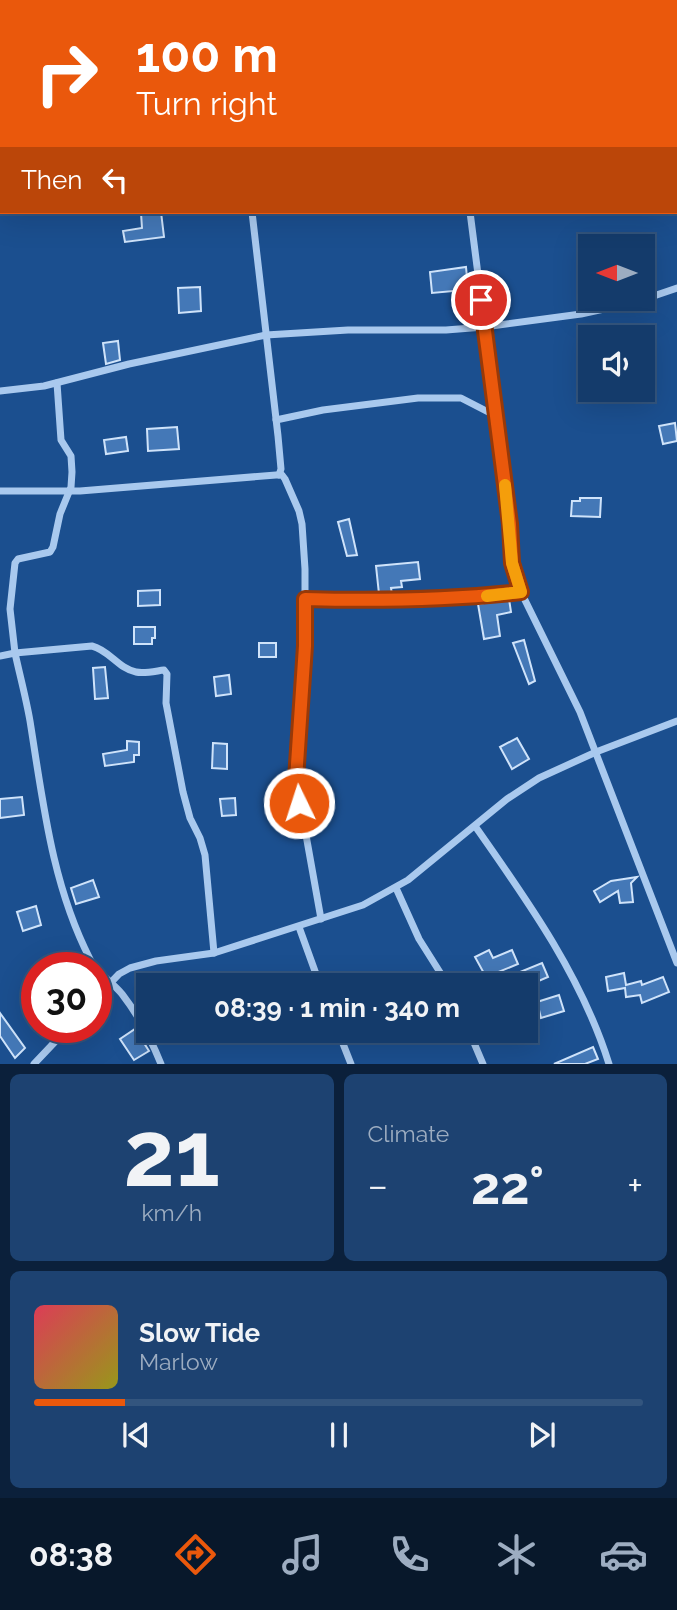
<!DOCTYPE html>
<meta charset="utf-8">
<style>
body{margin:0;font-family:Raleway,sans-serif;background:#1d4271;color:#f1f3f6;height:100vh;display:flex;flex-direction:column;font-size:26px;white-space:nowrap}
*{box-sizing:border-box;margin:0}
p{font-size:23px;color:#9dadc1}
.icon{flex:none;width:38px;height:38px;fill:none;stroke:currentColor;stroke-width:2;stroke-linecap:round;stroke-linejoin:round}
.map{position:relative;height:1064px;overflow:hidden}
.drawer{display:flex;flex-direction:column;gap:10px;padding:10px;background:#0b203b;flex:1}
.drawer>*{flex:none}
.top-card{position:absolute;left:0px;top:0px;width:677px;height:214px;box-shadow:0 7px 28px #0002,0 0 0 2px #33557e;background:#ea580c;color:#fff;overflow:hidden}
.needle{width:46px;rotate:270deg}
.controls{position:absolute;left:578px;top:234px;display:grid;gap:14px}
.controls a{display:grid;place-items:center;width:77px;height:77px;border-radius:0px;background:#143b6b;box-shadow:0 7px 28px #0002,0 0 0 2px #33557e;font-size:35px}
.speed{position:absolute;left:21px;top:952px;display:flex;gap:14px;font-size:35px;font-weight:700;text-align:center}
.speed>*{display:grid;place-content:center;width:91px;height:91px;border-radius:50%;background:#143b6b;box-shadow:0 7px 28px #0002,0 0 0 2px #33557e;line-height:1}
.speed .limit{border:10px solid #d22;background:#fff;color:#111}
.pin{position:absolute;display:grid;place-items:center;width:60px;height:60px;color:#fff;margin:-30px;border:4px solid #fff;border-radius:50%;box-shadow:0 2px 7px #0007}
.me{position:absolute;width:77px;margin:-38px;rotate:356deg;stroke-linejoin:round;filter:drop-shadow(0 0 5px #0008)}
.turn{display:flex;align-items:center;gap:24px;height:147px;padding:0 21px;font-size:32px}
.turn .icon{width:91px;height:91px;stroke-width:2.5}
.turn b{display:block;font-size:49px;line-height:60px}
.then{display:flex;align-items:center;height:66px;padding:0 21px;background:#0003;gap:14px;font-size:26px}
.big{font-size:52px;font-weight:700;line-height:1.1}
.drawer .card{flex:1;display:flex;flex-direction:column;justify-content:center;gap:10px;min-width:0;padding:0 24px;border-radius:10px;background:#1d4271}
.drawer .dial{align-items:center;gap:0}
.dial b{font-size:91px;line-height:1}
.song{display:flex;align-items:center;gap:21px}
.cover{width:84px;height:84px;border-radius:10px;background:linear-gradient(135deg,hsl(350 70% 55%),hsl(60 70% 35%))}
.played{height:7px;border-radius:4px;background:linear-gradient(90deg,#ea580c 15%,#33557e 15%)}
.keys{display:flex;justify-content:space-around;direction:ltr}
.heat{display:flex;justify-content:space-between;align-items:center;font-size:38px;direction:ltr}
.drawer .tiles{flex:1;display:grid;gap:10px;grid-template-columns:1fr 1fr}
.card:last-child{grid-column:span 2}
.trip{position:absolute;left:136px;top:973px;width:402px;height:70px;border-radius:0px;background:#143b6b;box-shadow:0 7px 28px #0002,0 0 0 2px #33557e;font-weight:700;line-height:70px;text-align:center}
.dock{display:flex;height:112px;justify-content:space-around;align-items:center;background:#08182b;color:#9dadc1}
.dock .icon{width:49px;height:49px}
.dock .selected{color:#ea580c}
.dock b{font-size:32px;color:#f1f3f6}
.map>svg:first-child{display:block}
</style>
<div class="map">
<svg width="677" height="1064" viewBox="0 0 677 1064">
<rect width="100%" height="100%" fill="#1b4f8f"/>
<!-- building -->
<g fill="#4478b7" stroke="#cfe3fa" stroke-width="2">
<path d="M161 212 164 237 125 242 123 231 142 228 141 213Z"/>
<path d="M466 267 469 299 454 301 453 291 432 293 430 272Z"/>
<path d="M200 287 201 311 179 313 178 288Z"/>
<path d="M118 341 120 360 106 364 103 343Z"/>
<path d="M675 423 677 441 663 444 659 426Z"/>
<path d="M177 427 179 449 148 451 147 429Z"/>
<path d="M126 437 128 451 106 454 104 440Z"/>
<path d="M580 498H601L600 517 571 516 572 501H580Z"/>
<path d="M349 519 357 555 347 556 338 522Z"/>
<path d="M418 562 420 579 401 581 402 587 391 588 392 594H379L376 566Z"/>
<path d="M160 590V605L138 606V591Z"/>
<path d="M509 599 511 612 497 615 500 636 484 639 478 604Z"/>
<path d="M134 627H155V638H152V644H134Z"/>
<path d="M524 640 535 681 529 684 513 643Z"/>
<rect x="259" y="643" width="17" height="14"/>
<path d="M105 667 108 698 95 699 93 668Z"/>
<path d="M229 675 231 694 216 696 214 677Z"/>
<path d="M517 738 529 759 512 769 500 747Z"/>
<path d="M127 741 139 742V755H134V762L105 766 103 754 127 750Z"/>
<path d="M213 743 227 744V769L212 768Z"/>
<path d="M22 797 24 815 0 818V799Z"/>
<path d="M235 798 236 815 222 816 220 799Z"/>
<path d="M637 877 631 883 633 902 620 903 618 891 600 902 594 891 611 881Z"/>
<path d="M93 880 99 897 76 904 71 888Z"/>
<path d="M36 906 41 925 23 931 17 912Z"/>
<path d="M489 950 493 958 512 950 518 964 486 977 475 957Z"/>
<path d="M542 963 548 977 527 986 520 972Z"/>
<path d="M624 973 626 985 641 981 642 985 663 977 669 992 642 1003 640 995 626 997 625 988 608 991 606 977Z"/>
<path d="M559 995 564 1011 541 1018 537 1002Z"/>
<path d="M0 1013 25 1048 15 1058 0 1036Z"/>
<path d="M135 1029 149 1051 134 1060 120 1039Z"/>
<path d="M593 1047 598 1059 585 1064H554Z"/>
</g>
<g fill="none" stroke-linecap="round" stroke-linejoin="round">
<!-- street -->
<g stroke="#a9c9ee" stroke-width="7">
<path d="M30 0V2"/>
<path d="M92 2 93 0"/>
<path d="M504 2V0"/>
<path d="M0 73H2"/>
<path d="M0 177H2"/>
<path d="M252 212 278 436 281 469 279 475"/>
<path d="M470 212 510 524 512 563 521 592 580 712 677 963"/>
<path d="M57 383 61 440 71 456 72 472 71 487 60 514 53 547 50 552 18 559 15 563 10 609 15 653 92 646C109 650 119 669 136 672 144 674 156 671 164 670L167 674 166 703 183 792 190 818 200 838 205 855 214 953"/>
<path d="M0 391 44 386 129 364 266 335 348 330H446L484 327 581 314 636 302 677 288"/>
<path d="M276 420 323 410 418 398H461L496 416"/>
<path d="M0 491H80L276 475H282L285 479 299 511 302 524 305 569V646L296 779 321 919"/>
<path d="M305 599C377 601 449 600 521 592"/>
<path d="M0 656 15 653C20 676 26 698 30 721 43 802 52 885 90 959 97 973 112 982 122 994 139 1016 151 1039 161 1064"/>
<path d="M475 826C527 900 582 977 609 1064"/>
<path d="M396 888 419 939 448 985"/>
<path d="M299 927 320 985"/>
<path d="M96 998 119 974 130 968 156 961 214 953 363 905 408 880 507 799 539 778 596 752 677 721"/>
<path d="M338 1031 351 1064"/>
<path d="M469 1031 483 1064"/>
<path d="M34 1064 69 1027"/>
</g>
</g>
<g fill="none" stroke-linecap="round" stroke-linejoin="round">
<defs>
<path id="route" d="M299 803 296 779 305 646V599C377 601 449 600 521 592L512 563 510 524 481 300"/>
</defs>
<!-- route casing -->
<use href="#route" stroke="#983908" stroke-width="18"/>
<!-- route -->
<use href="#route" stroke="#ea580c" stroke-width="12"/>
<!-- slow -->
<path stroke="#f59e0b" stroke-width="12" d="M487 596 521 592 512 563 505 485"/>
</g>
</svg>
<div class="controls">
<a><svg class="needle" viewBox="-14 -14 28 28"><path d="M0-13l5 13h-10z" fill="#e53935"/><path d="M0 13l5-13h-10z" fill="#9dadc1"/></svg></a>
<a><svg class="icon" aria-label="sound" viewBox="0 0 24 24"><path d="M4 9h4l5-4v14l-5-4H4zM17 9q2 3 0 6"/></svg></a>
</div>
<div class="speed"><div class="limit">30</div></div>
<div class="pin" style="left:481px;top:300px;background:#d93025"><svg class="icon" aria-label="arrive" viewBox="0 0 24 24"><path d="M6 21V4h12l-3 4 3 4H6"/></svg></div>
<svg class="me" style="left:299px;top:803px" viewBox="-20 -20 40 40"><circle r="17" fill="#ea580c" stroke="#fff" stroke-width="3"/><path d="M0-11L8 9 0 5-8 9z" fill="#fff"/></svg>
<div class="trip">08:39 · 1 min · 340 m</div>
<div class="top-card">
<div class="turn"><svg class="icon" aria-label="right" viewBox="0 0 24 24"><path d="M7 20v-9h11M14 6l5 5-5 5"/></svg><div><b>100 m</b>Turn right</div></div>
<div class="then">Then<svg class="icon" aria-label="left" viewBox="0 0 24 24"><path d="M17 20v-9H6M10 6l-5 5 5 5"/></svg></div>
</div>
</div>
<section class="drawer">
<div class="tiles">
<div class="card dial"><b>21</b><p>km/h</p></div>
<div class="card"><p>Climate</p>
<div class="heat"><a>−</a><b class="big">22°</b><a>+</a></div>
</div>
<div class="card">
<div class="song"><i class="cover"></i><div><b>Slow Tide</b><p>Marlow</p></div></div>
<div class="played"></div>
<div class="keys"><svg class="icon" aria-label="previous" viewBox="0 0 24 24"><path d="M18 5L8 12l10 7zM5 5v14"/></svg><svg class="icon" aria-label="pause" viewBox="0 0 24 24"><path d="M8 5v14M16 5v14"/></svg><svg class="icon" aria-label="next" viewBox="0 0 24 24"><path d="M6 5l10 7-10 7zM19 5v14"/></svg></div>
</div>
</div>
</section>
<nav class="dock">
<b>08:38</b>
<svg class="icon selected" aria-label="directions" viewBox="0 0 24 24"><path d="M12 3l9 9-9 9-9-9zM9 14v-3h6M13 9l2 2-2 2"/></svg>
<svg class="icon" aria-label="music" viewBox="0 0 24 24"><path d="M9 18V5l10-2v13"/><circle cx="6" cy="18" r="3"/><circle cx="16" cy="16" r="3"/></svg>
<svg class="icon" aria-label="phone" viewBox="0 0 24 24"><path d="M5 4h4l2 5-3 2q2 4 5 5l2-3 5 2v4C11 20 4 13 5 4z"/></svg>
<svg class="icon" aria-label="climate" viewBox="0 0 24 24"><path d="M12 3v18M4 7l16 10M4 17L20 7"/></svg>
<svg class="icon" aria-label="car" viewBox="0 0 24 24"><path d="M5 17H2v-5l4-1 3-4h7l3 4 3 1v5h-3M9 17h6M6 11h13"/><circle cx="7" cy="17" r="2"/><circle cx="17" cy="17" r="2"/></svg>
</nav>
